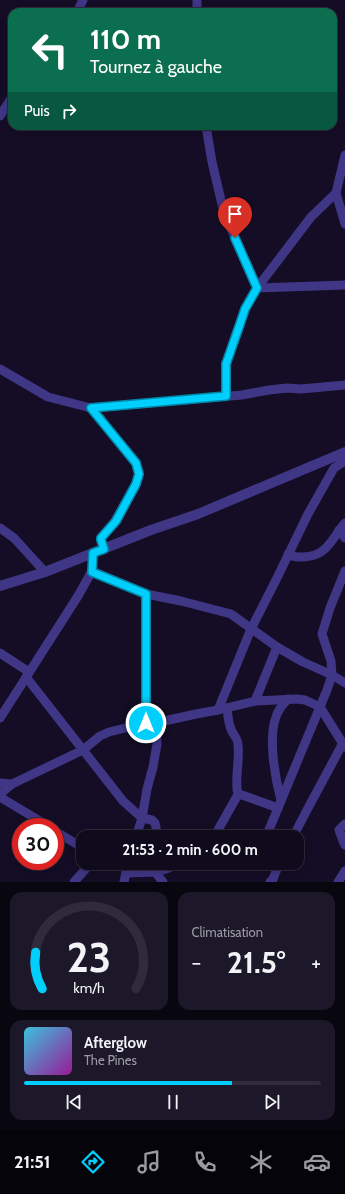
<!DOCTYPE html>
<html lang="fr">
<meta charset="utf-8">
<style>
body{margin:0;font-family:Cabin,sans-serif;background:#1d1829;color:#f1f3f6;height:100vh;display:flex;flex-direction:column;font-size:15px;white-space:nowrap}
*{box-sizing:border-box;margin:0}
p{font-size:13px;color:#9b9aa3}
.icon{flex:none;width:22px;height:22px;fill:none;stroke:currentColor;stroke-width:2;stroke-linecap:round;stroke-linejoin:round}
.map{position:relative;height:882px;overflow:hidden}
.sheet{display:flex;flex-direction:column;gap:10px;padding:10px;background:#08060f;flex:1}
.sheet>*{flex:none}
.guide{position:absolute;left:8px;top:8px;width:329px;height:122px;border-radius:12px;box-shadow:0 2px 10px #0003,0 0 0 1px #2f2b3b;background:#0b6e4f;color:#fff;overflow:hidden}
.speed{position:absolute;left:12px;top:818px;display:flex;gap:8px;font-size:20px;font-weight:700;text-align:center}
.speed>*{display:grid;place-content:center;width:52px;height:52px;border-radius:50%;background:#0f0a1c;box-shadow:0 2px 10px #0003,0 0 0 1px #2f2b3b;line-height:1}
.speed .limit{border:6px solid #d22;background:#fff;color:#111}
.pin{position:absolute;display:grid;place-items:center;width:34px;height:34px;color:#fff;margin:-41px -17px;border-radius:50% 50% 50% 0;rotate:-45deg;box-shadow:0 0 4px #0007}
.pin .icon{rotate:45deg}
.me{position:absolute;width:44px;margin:-22px;rotate:0deg;stroke-linejoin:round;filter:drop-shadow(0 0 3px #0008)}
.turn{display:flex;align-items:center;gap:14px;height:84px;padding:0 16px;font-size:18px}
.turn .icon{width:52px;height:52px;stroke-width:2.5}
.turn b{display:block;font-size:28px;line-height:34px}
.then{display:flex;align-items:center;height:38px;padding:0 16px;background:#0003;gap:8px;font-size:15px}
.big{font-size:30px;font-weight:700;line-height:1.1}
.sheet .widget{flex:1;display:flex;flex-direction:column;justify-content:center;gap:6px;min-width:0;padding:0 14px;border-radius:12px;background:#1d1829}
.sheet .dial{align-items:center;gap:0}
.dial svg{height:104px;overflow:visible;fill:none;stroke:#2f2b3b;stroke-width:7;stroke-linecap:round;text-anchor:middle}
.dial text{fill:#f1f3f6;stroke:none}
.song{display:flex;align-items:center;gap:12px}
.cover{width:48px;height:48px;border-radius:6px;background:linear-gradient(135deg,hsl(190 70% 55%),hsl(300 70% 35%))}
.played{height:4px;border-radius:2px;background:linear-gradient(90deg,#00cefd 70%,#2f2b3b 70%)}
.keys{display:flex;justify-content:space-around;direction:ltr}
.heat{display:flex;justify-content:space-between;align-items:center;font-size:22px;direction:ltr}
.sheet .tiles{flex:1;display:grid;gap:10px;grid-template-columns:1fr 1fr}
.widget:last-child{grid-column:span 2}
.trip{position:absolute;left:76px;top:830px;width:228px;height:40px;border-radius:12px;background:#0f0a1c;box-shadow:0 2px 10px #0003,0 0 0 1px #2f2b3b;font-weight:700;line-height:40px;text-align:center}
.tabs{display:flex;height:64px;justify-content:space-around;align-items:center;background:#06040b;color:#9b9aa3}
.tabs .icon{width:28px;height:28px}
.tabs .active{color:#00cefd}
.tabs b{font-size:18px;color:#f1f3f6}
.map>svg:first-child{display:block}
</style>
<div class="map">
<svg width="345" height="882" viewBox="0 0 345 882">
<rect width="100%" height="100%" fill="#140d25"/>
<g fill="none" stroke-linecap="round" stroke-linejoin="round">
<!-- minor -->
<g stroke="#403686" stroke-width="9">
<path d="M77 12 83 0"/>
<path d="M197 12V0"/>
<path d="M0 116 12 97"/>
<path d="M206 126 212 162 224 213 257 288"/>
<path d="M345 155 336 193 345 224"/>
<path d="M257 288 345 285"/>
<path d="M0 369 48 397 91 408 242 395 269 390 287 388 301 389 345 385"/>
<path d="M226 396V364L240 324 245 309 257 288 311 217 336 193"/>
<path d="M91 408 136 463 139 474 136 484 115 521 101 538V540L104 549"/>
<path d="M0 528 14 538 45 572"/>
<path d="M339 530 345 538"/>
<path d="M93 553 92 571 146 594V723L156 721 157 744 153 767 147 789 142 818 136 837"/>
<path d="M288 554C294 558 297 557 303 557 328 556 331 539 345 523"/>
<path d="M146 594 181 601 231 614 277 647 303 662 332 675 345 683"/>
<path d="M0 653 29 672"/>
<path d="M26 677 123 801 142 818 152 820 155 823 156 827V837"/>
<path d="M255 701 277 647"/>
<path d="M227 708C228 715 228 722 231 729 233 735 238 738 238 745 240 762 234 780 238 795"/>
<path d="M218 710 251 629 276 580 308 514 334 468 345 461"/>
<path d="M0 718 78 596 92 571"/>
<path d="M156 721H164L196 714 218 710 255 701 297 699 305 700 320 707 345 747"/>
<path d="M0 783 12 784"/>
<path d="M0 794 12 784 83 750 100 736 109 732 146 723"/>
<path d="M0 797 50 827"/>
<path d="M281 800C275 778 268 738 276 717 278 710 283 704 288 699"/>
<path d="M345 824 339 830 343 841 345 845"/>
<path d="M55 831 83 848"/>
<path d="M214 837 236 798 238 795H242L278 808"/>
<path d="M266 837 327 690 332 675 331 661 322 634 330 608 345 571"/>
<path d="M293 837 307 810 343 743"/>
<path d="M155 872C162 870 170 870 174 863"/>
<path d="M126 873 155 872 163 882"/>
<path d="M74 882 91 863"/>
<path d="M124 882 128 863"/>
<path d="M270 882 273 879 279 864 278 863"/>
<path d="M338 882 345 871"/>
</g>
<!-- tertiary -->
<path stroke="#403686" stroke-width="10" d="M0 586 45 572 151 530 198 514 345 452"/>
</g>
<g fill="none" stroke-linecap="round" stroke-linejoin="round">
<defs>
<path id="route" d="M146 723V594L92 572 93 553 104 549 101 540V538L116 521 136 484 139 474 136 463 91 408 226 396V364L240 324 245 309 257 288 235 238"/>
</defs>
<!-- route casing -->
<use href="#route" stroke="#0086a4" stroke-width="10"/>
<!-- route -->
<use href="#route" stroke="#00cefd" stroke-width="7"/>
</g>
</svg>
<div class="speed"><div class="limit">30</div></div>
<div class="pin" style="left:235px;top:238px;background:#d93025"><svg class="icon" aria-label="arrive" viewBox="0 0 24 24"><path d="M6 21V4h12l-3 4 3 4H6"/></svg></div>
<svg class="me" style="left:146px;top:723px" viewBox="-20 -20 40 40"><circle r="17" fill="#00cefd" stroke="#fff" stroke-width="3"/><path d="M0-11L8 9 0 5-8 9z" fill="#fff"/></svg>
<div class="trip">21:53 · 2 min · 600 m</div>
<div class="guide">
<div class="turn"><svg class="icon" aria-label="left" viewBox="0 0 24 24"><path d="M17 20v-9H6M10 6l-5 5 5 5"/></svg><div><b>110 m</b>Tournez à gauche</div></div>
<div class="then">Puis<svg class="icon" aria-label="right" viewBox="0 0 24 24"><path d="M7 20v-9h11M14 6l5 5-5 5"/></svg></div>
</div>
</div>
<section class="sheet">
<div class="tiles">
<div class="widget dial"><svg viewBox="0 0 100 80">
<path d="M14 69A42 42 0 1 1 86 69"/>
<path d="M14 69A42 42 0 0 1 9 41" stroke="#00cefd"/>
<text x="50" y="56" font-size="32" font-weight="700">23</text>
<text x="50" y="72" font-size="11">km/h</text>
</svg></div>
<div class="widget"><p>Climatisation</p>
<div class="heat"><a>−</a><b class="big">21.5°</b><a>+</a></div>
</div>
<div class="widget">
<div class="song"><i class="cover"></i><div><b>Afterglow</b><p>The Pines</p></div></div>
<div class="played"></div>
<div class="keys"><svg class="icon" aria-label="previous" viewBox="0 0 24 24"><path d="M18 5L8 12l10 7zM5 5v14"/></svg><svg class="icon" aria-label="pause" viewBox="0 0 24 24"><path d="M8 5v14M16 5v14"/></svg><svg class="icon" aria-label="next" viewBox="0 0 24 24"><path d="M6 5l10 7-10 7zM19 5v14"/></svg></div>
</div>
</div>
</section>
<nav class="tabs">
<b>21:51</b>
<svg class="icon active" aria-label="directions" viewBox="0 0 24 24"><path d="M12 3l9 9-9 9-9-9zM9 14v-3h6M13 9l2 2-2 2"/></svg>
<svg class="icon" aria-label="music" viewBox="0 0 24 24"><path d="M9 18V5l10-2v13"/><circle cx="6" cy="18" r="3"/><circle cx="16" cy="16" r="3"/></svg>
<svg class="icon" aria-label="phone" viewBox="0 0 24 24"><path d="M5 4h4l2 5-3 2q2 4 5 5l2-3 5 2v4C11 20 4 13 5 4z"/></svg>
<svg class="icon" aria-label="climate" viewBox="0 0 24 24"><path d="M12 3v18M4 7l16 10M4 17L20 7"/></svg>
<svg class="icon" aria-label="car" viewBox="0 0 24 24"><path d="M5 17H2v-5l4-1 3-4h7l3 4 3 1v5h-3M9 17h6M6 11h13"/><circle cx="7" cy="17" r="2"/><circle cx="17" cy="17" r="2"/></svg>
</nav>
